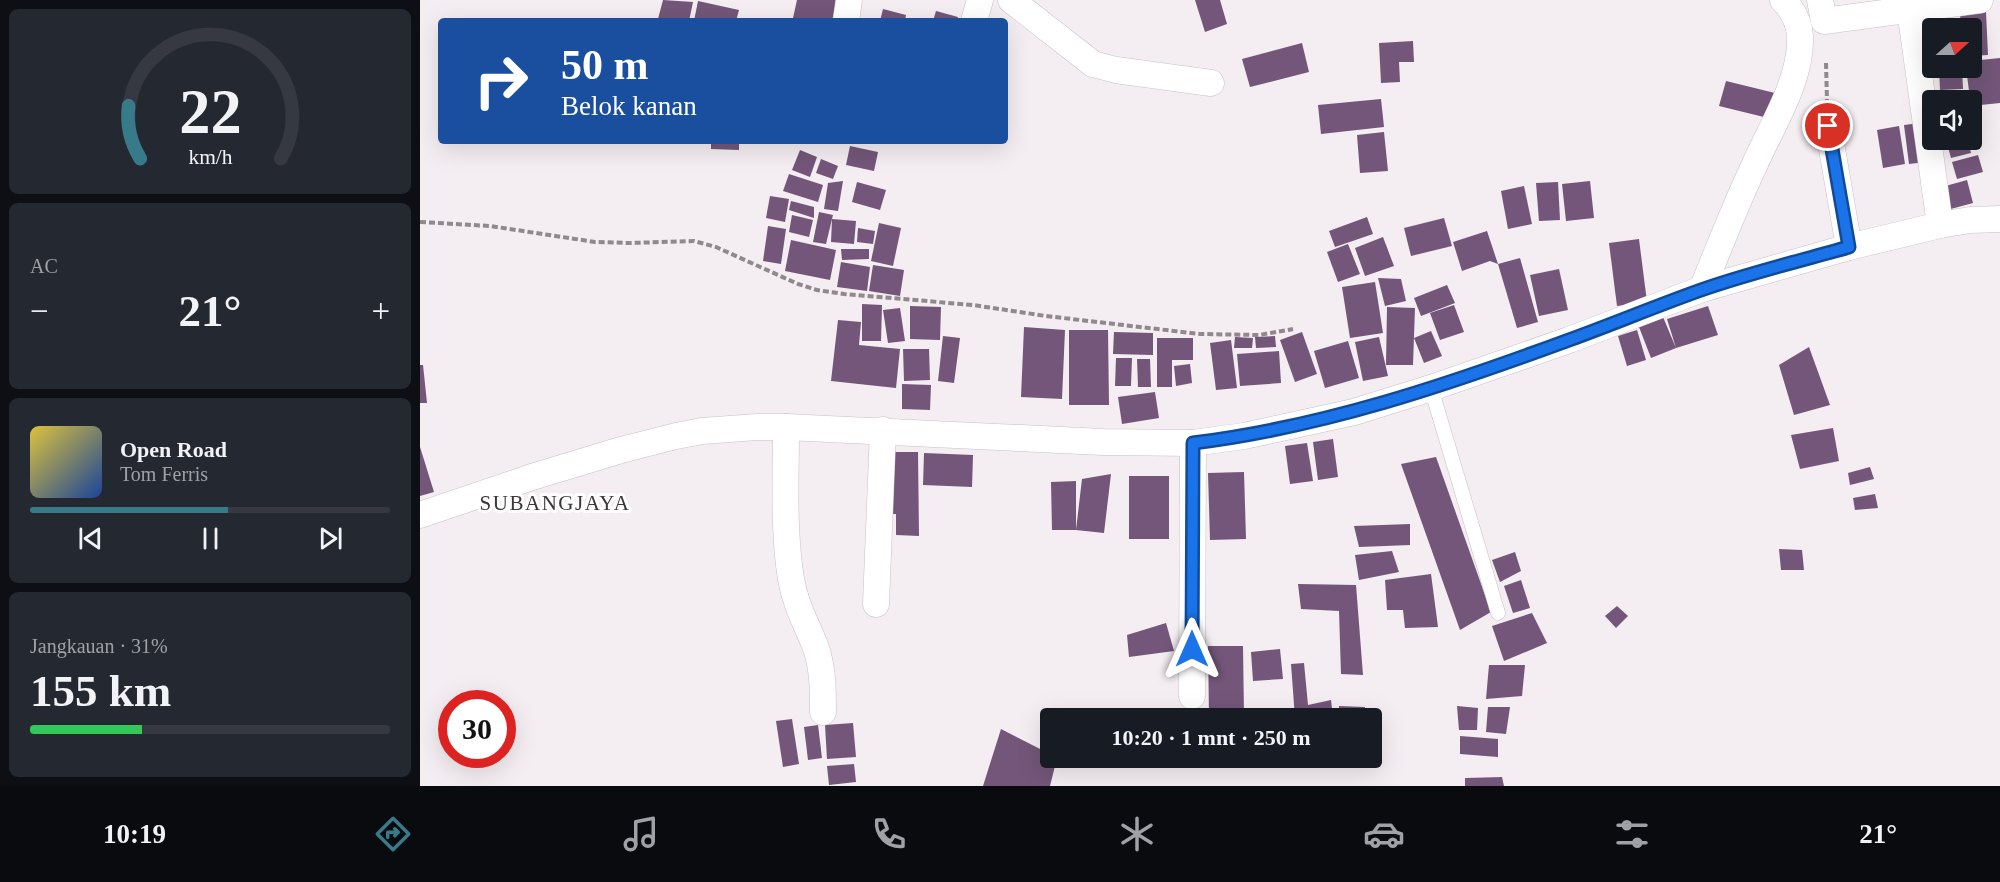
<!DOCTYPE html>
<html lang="id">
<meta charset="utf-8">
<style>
body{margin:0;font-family:Georgia,serif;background:#242831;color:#f1f3f6;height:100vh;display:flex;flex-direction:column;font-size:22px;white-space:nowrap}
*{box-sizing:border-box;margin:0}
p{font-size:20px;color:#9ea1a6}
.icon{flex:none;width:33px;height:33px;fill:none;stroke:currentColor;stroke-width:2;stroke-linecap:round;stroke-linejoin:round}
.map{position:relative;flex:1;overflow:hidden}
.panel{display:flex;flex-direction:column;gap:9px;padding:9px;background:#0d0f14;width:420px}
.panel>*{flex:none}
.hud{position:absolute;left:18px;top:18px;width:570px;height:126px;border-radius:6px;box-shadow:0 6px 24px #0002;background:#1a4fa0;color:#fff;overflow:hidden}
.needle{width:39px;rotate:69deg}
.fabs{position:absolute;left:1502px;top:18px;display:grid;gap:12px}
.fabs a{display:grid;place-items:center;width:60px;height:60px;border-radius:6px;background:#171b24;box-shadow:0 6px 24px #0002;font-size:30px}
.speed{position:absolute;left:18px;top:690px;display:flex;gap:12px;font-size:30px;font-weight:700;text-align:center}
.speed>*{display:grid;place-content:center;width:78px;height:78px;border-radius:50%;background:#171b24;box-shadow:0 6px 24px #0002;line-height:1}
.speed .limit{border:9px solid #d22;background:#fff;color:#111}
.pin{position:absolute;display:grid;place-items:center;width:51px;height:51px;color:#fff;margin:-26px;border:3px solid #fff;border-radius:50%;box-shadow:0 2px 6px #0007}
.me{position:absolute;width:66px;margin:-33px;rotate:0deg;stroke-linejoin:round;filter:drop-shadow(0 0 4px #0008)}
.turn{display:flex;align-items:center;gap:21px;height:126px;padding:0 24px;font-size:27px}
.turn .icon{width:78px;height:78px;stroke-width:2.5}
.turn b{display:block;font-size:42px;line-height:51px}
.big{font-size:45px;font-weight:800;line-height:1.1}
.panel .widget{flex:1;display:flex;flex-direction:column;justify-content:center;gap:9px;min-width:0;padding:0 21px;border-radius:9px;background:#242831}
.panel .dial{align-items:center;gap:0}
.dial svg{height:156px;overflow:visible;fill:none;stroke:#363941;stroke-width:7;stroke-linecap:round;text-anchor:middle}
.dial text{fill:#f1f3f6;stroke:none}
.song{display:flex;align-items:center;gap:18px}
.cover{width:72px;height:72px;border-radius:9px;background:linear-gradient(135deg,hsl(50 70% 55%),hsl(220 70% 35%))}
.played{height:6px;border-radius:3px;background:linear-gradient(90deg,#377b8b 55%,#363941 55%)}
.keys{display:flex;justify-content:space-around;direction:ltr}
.heat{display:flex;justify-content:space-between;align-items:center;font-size:33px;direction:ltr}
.charge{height:9px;border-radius:4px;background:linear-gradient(90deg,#34c759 31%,#363941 0)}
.trip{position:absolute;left:620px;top:708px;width:342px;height:60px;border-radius:6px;background:#171b24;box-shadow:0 6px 24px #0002;font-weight:800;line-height:60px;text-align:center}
.tab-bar{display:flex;height:96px;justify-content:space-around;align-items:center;background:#090b0e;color:#9ea1a6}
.tab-bar .icon{width:42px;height:42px}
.tab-bar .current{color:#377b8b}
.tab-bar b{font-size:27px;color:#f1f3f6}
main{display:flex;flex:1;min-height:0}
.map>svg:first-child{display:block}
</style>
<main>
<section class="panel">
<div class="widget dial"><svg viewBox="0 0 100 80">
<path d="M14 69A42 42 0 1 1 86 69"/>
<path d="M14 69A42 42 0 0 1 8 42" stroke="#377b8b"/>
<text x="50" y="56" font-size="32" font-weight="700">22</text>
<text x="50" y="72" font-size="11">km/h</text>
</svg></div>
<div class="widget"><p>AC</p>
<div class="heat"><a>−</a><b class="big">21°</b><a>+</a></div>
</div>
<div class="widget">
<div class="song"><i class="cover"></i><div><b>Open Road</b><p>Tom Ferris</p></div></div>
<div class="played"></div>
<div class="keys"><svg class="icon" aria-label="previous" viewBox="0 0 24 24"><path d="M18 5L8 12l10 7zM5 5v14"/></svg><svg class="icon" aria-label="pause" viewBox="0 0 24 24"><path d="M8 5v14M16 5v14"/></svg><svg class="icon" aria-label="next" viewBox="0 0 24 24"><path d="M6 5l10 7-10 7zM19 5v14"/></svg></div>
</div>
<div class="widget"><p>Jangkauan · 31%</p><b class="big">155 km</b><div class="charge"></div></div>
</section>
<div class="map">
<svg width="1580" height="786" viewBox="0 0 1580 786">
<rect width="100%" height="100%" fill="#f4edf1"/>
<!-- building -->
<g fill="#735679">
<path d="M243 0 273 2 269 21H247L238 19Z"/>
<path d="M377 0H417L412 21H384L373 18Z"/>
<path d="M775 0H800L807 24 785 32Z"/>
<path d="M278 1 319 10 316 21H274Z"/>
<path d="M463 9 486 15 485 21H460Z"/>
<path d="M516 11 538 17 536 21H513Z"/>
<path d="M1566 12 1568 55 1551 56V28H1541L1540 14Z"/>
<path d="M1533 18 1535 28H1510L1509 22Z"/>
<path d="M993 41 994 62H979L980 82 961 83 959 43Z"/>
<path d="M882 43 889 72 830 87 822 59Z"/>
<path d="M1511 48 1512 68H1515V70L1504 72 1500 50Z"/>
<path d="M1580 58V103L1551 106 1546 68H1551V61Z"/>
<path d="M1519 68H1542L1543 89 1520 90Z"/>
<path d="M1306 81 1359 94 1352 119 1299 106Z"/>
<path d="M1542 91 1545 100H1520L1519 98Z"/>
<path d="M961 99 964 127 901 134 898 105Z"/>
<path d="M1500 123 1506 162 1489 164 1484 125Z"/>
<path d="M1479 126 1485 164 1463 168 1457 130Z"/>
<path d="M964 132 968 171 940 173 937 135Z"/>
<path d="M1526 140H1548L1551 153 1531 158Z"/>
<path d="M291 141H319V150L291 149Z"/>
<path d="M430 146 458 152 454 171 426 165Z"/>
<path d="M380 150 397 157 390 177 372 170Z"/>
<path d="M1558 155 1563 172 1537 179 1532 162Z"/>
<path d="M401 159 418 166 413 179 396 173Z"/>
<path d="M369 174 403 185 398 202 363 191Z"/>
<path d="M1547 180 1553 203 1527 210 1522 187Z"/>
<path d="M423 181 418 211 404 209 408 183Z"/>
<path d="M1170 181 1174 218 1146 221 1142 184Z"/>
<path d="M437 182 466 190 460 210 432 202Z"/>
<path d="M1138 182 1140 220 1119 221 1116 183Z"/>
<path d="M1104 186 1112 224 1088 229 1081 191Z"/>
<path d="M350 196 369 199 365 222 346 218Z"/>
<path d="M371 201 394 207V218L369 210Z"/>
<path d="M399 212 413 215 406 244 393 242Z"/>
<path d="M372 215 393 220 389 237 369 232Z"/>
<path d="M947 217 953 234 915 247 909 231Z"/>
<path d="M1024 218 1032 246 991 256 984 228Z"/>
<path d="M412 219 436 221 434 244 411 242Z"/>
<path d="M459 223 481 228 473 266 451 261Z"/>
<path d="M348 226 366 229 361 264 343 261Z"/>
<path d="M438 228 455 231 453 244 437 242Z"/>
<path d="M1067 231 1078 264 1070 261 1042 271 1033 242Z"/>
<path d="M963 237 974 266 945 276 935 248Z"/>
<path d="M1219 239 1227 302 1197 306 1189 243Z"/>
<path d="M371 240 416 250 410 280 365 271Z"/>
<path d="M928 244 940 274 918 282 907 252Z"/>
<path d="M421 249H449V259L422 260Z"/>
<path d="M1100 258 1118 322 1097 328 1078 264Z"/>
<path d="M421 262 450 267 447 291 417 287Z"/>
<path d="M453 265 484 270 480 296 449 291Z"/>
<path d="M1139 269 1148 310 1119 316 1110 275Z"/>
<path d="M958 278 981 279 986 301 965 306Z"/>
<path d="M955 282 963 333 930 338 922 287Z"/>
<path d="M1027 285 1035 303 1001 316 994 298Z"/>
<path d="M442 304 462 305 461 341H442Z"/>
<path d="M1034 305 1044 332 1020 340 1010 313Z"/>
<path d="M490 306 521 307 520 340 490 339Z"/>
<path d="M1288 306 1298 335 1256 348 1231 358 1219 327 1243 317 1256 348 1247 319Z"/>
<path d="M967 307 995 308 993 365H966Z"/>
<path d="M480 308 485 341 468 343 463 310Z"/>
<path d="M418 320 441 322 439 345 480 349 476 388 411 381Z"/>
<path d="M604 327 645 330 642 399 601 397Z"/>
<path d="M649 330H688L689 405H649Z"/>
<path d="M1217 330 1226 360 1207 366 1198 336Z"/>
<path d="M1011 331 1022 356 1004 363 994 338Z"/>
<path d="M694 332 733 333V355L693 354Z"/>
<path d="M882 332 897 374 875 382 860 340Z"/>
<path d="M523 336 540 338 534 383 518 381Z"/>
<path d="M855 336 856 347 836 348 835 337Z"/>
<path d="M815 337 833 338 832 348H814Z"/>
<path d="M959 337 968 376 943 381 935 342Z"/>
<path d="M737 338H773V360H752V387H737Z"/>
<path d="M811 340 817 388 796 390 790 343Z"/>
<path d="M928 341 939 378 905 388 894 351Z"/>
<path d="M1389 347 1410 405 1374 415 1359 365Z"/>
<path d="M483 349H509L510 380 484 381Z"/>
<path d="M859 351 861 383 820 386 817 354Z"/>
<path d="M696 358H712L711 386H695Z"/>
<path d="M717 359H730L731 387H718Z"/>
<path d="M770 364 772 383 756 386 754 366Z"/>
<path d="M0 365H3L7 403H0Z"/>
<path d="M482 384 511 385 510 410 482 409Z"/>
<path d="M735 392 739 418 702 424 698 397Z"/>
<path d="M1413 428 1419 461 1380 469 1371 435Z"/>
<path d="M913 439 918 477 898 480 893 442Z"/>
<path d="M887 443 893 481 870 484 865 446Z"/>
<path d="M0 447 14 492 0 496Z"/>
<path d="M468 452H498L499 536 476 535V514H469Z"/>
<path d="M504 453 553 455 552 487 503 485Z"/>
<path d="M1016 457 1071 612 1040 630 981 464Z"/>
<path d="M1450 467 1454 479 1430 485 1428 473Z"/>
<path d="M824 472 826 539 790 540 788 473Z"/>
<path d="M691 474 684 533 656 530H632L631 482 656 481V530L662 479Z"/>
<rect x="709" y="476" width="40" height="63"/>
<path d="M1455 494 1458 508 1435 510 1433 498Z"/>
<path d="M990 524V545L939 547 934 526Z"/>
<path d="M1359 549 1382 550 1384 570H1361Z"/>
<path d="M972 551 979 572 939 580 935 555Z"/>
<path d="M1095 552 1101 571 1080 582 1072 560Z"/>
<path d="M1011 574 1018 627 985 628 983 610H967L965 580Z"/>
<path d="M1101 580 1110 608 1093 613 1084 586Z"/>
<path d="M878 584 936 585 943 675 921 674 919 611 881 609Z"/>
<path d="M1197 606 1208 616 1196 628 1185 616Z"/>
<path d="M1112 613 1127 643 1084 661 1072 626Z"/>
<path d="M746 623 754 651 709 657 707 635Z"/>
<path d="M788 646H823L824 716H789Z"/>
<path d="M860 649 863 679 833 681 831 652Z"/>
<path d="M884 663 888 705 911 700 913 717 875 718 871 664Z"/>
<path d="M1069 665H1105L1102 696 1066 699Z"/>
<path d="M919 706 945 707V718H919Z"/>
<path d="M1037 706 1058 708 1057 730H1039Z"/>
<path d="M1068 707H1090L1086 734 1066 732Z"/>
<path d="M372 719 379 764 363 767 356 721Z"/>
<path d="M433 723 436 757 407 759 405 725Z"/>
<path d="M398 725 402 758 388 760 384 727Z"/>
<path d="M581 729 630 754V758H637L630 786H563Z"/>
<path d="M1040 736 1078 739V757L1040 754Z"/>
<path d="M434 764 436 782 409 785 407 766Z"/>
<path d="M1082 777 1084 786H1045V778Z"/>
</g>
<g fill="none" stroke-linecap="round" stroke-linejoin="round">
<defs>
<path id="service" d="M1011 388 1078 613"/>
<g id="minor">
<path d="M591 0 673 64 696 70 791 83"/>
<path d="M1400 0 1404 21 1560 0"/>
<path d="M1490 10 1520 225"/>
<path d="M426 21 429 0"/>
<path d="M554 21 560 0"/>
<path d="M1408 126 1429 247"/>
<path d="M1282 289C1299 248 1315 206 1334 166 1351 127 1382 80 1380 36 1379 22 1373 10 1363 0"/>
<path d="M366 427C366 477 363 529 371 579 376 607 386 622 396 648 403 669 403 690 403 712"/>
<path d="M0 515 112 477 201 450 256 436 282 431 337 427H366L683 442 773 443 824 436 934 412 1011 388 1149 340 1282 289 1429 247 1520 225 1550 220 1580 219"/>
<path d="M456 604 463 430"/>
<path d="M772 696 773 443"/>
</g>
</defs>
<!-- service casing -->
<use href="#service" stroke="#c8c1c5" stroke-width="15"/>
<!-- minor casing -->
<use href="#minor" stroke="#c8c1c5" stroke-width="27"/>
<!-- path -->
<g stroke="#8e898c" stroke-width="4" stroke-dasharray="6 3" stroke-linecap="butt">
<path d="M1406 63 1407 101"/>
<path d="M0 222 70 226 175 242 210 243 274 241 296 247 378 284 397 290 424 294 553 305 626 316 780 334 839 335 873 329"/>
</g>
<!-- service -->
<use href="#service" stroke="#fff" stroke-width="14"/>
<!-- minor -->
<use href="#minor" stroke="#fff" stroke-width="26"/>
</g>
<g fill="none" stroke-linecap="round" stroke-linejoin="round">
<defs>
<path id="route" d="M772 649 773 443C903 427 1027 385 1149 340 1193 324 1236 306 1281 290 1329 273 1380 261 1429 247L1408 126"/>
</defs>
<!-- route casing -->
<use href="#route" stroke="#114b97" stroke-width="15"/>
<!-- route -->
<use href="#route" stroke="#1a73e8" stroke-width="10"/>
</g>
<g text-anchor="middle" stroke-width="6" stroke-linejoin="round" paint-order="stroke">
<!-- quarter labels -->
<g font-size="21" letter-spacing="1.5" fill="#3b383a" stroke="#fff">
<text x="135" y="510">SUBANGJAYA</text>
</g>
</g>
</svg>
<div class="fabs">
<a><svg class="needle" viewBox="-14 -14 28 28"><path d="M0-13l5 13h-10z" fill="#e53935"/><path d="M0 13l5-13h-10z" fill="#9ea1a6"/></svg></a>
<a><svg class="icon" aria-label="sound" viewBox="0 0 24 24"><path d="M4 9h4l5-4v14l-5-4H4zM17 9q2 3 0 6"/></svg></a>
</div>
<div class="speed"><div class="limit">30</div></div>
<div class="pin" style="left:1408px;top:126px;background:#d93025"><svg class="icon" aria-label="arrive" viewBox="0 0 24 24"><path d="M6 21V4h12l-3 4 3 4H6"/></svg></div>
<svg class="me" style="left:772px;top:649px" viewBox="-20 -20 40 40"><path d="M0-17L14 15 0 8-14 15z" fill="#1a73e8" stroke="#fff" stroke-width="4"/></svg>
<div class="trip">10:20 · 1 mnt · 250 m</div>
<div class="hud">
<div class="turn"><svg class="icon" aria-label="right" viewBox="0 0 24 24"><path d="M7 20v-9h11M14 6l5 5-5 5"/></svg><div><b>50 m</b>Belok kanan</div></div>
</div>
</div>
</main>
<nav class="tab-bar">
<b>10:19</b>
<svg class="icon current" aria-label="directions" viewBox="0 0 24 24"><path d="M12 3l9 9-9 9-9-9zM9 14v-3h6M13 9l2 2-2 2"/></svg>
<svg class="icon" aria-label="music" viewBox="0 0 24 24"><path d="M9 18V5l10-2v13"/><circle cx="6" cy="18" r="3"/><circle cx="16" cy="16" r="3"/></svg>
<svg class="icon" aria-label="phone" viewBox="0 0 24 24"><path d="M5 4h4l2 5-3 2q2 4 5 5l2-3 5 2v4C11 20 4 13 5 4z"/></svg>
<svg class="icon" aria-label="climate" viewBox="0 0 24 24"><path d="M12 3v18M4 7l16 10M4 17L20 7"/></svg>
<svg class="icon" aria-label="car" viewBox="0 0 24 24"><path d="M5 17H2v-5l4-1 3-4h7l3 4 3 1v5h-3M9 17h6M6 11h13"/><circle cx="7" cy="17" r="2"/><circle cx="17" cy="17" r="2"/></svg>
<svg class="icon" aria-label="filters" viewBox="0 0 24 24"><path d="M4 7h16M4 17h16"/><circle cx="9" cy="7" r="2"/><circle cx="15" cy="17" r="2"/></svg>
<b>21°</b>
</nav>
